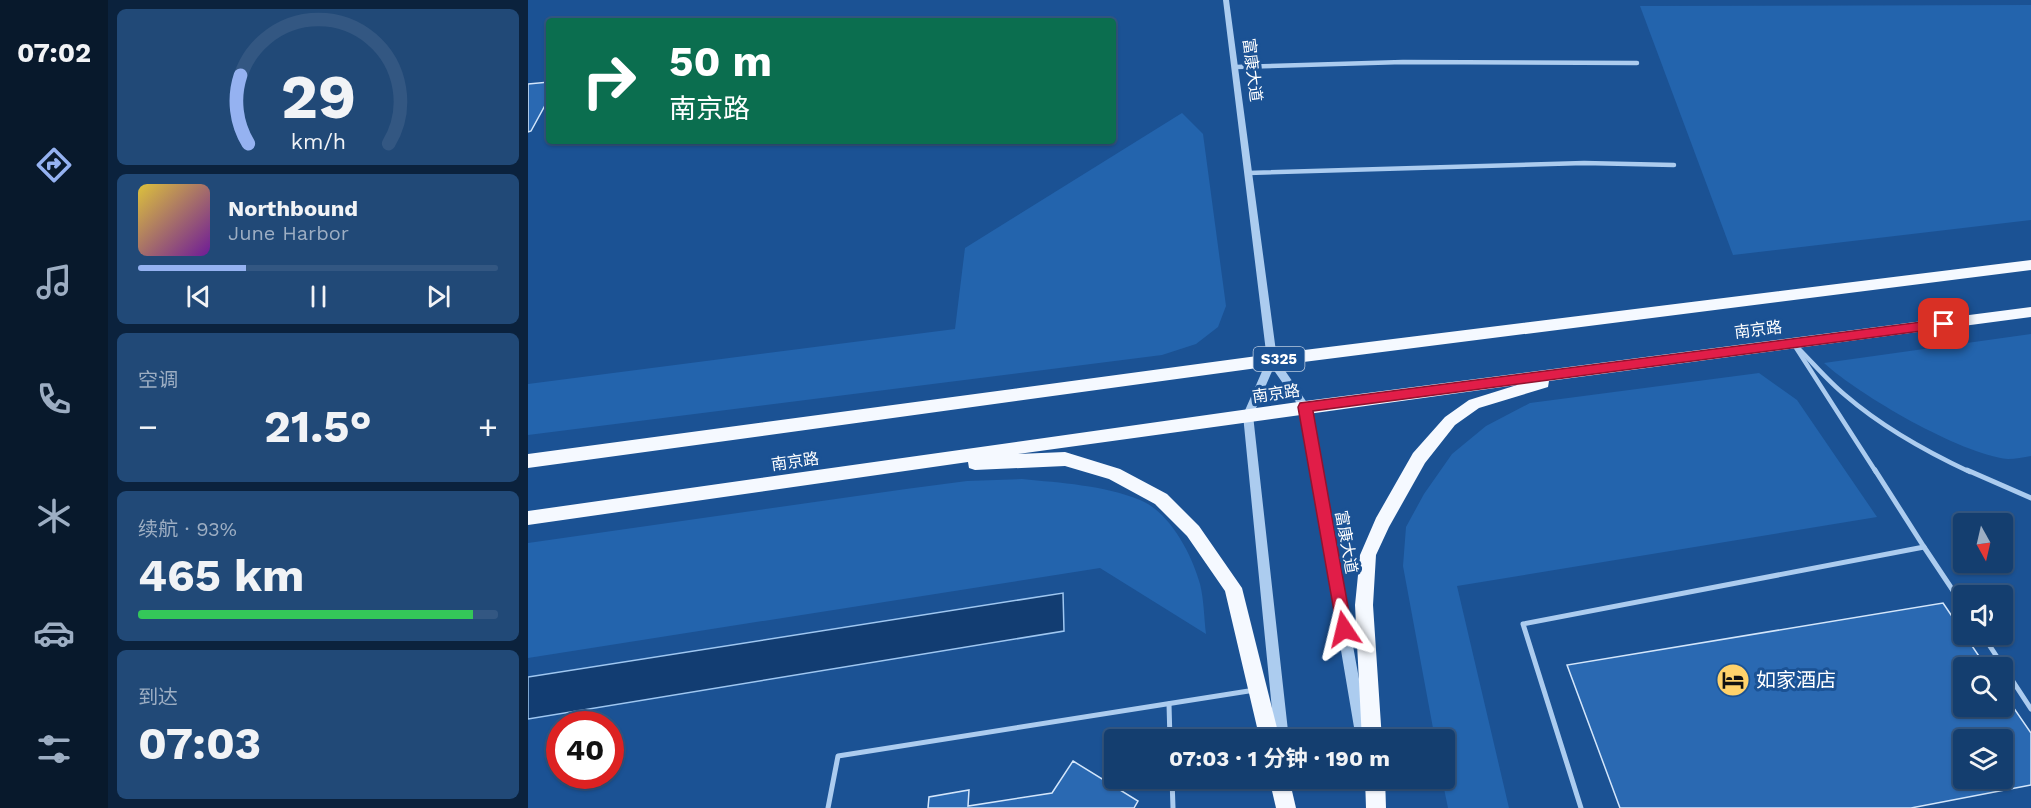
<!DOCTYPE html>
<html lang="zh">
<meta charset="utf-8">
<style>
body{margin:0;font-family:"Work Sans","Noto Sans SC",sans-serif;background:#214977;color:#f1f3f6;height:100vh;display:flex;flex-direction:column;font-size:22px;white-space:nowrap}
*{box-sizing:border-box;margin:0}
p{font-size:20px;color:#9daec3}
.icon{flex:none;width:33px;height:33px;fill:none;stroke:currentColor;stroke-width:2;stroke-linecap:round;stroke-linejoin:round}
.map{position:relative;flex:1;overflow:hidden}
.details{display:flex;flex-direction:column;gap:9px;padding:9px;background:#0b223d;width:420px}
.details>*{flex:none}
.hud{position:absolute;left:18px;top:18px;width:570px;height:126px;border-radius:6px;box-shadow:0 2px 4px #0004,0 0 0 2px #335782;background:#0b6e4f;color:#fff;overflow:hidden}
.needle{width:39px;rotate:172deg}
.tools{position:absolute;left:1425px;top:513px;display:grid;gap:12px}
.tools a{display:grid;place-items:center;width:60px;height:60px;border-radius:6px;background:#143e6f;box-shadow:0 2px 4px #0004,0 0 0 2px #335782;font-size:30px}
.speed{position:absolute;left:18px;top:711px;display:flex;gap:12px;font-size:30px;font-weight:700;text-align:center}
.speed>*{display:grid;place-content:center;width:78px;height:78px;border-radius:50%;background:#143e6f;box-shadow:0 2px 4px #0004,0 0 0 2px #335782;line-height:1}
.speed .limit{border:9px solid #d22;background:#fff;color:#111}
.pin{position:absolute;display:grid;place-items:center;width:51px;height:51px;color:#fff;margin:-26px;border-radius:12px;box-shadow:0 3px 9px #0006}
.me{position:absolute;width:66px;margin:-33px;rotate:350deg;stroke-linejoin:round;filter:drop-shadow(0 0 4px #0008)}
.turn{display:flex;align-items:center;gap:21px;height:126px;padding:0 24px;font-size:27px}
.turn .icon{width:78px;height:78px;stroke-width:2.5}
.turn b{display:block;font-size:42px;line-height:51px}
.big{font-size:45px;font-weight:700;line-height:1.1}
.details .tile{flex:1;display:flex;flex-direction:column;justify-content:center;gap:9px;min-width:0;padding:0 21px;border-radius:9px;background:#214977}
.details .dial{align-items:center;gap:0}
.dial svg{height:156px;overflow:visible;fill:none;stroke:#335782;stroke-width:7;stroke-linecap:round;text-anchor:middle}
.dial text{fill:#f1f3f6;stroke:none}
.song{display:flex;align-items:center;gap:18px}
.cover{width:72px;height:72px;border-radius:9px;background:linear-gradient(135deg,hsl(50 70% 55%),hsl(280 70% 35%))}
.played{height:6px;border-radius:3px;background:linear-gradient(90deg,#95b2f1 30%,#335782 30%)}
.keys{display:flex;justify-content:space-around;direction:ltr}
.heat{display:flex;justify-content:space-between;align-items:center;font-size:33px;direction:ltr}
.charge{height:9px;border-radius:4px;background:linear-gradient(90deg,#34c759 93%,#335782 0)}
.trip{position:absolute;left:576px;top:729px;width:351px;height:60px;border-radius:6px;background:#143e6f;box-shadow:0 2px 4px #0004,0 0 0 2px #335782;font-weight:700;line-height:60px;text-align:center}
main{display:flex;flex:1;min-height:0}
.dock{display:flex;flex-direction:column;width:108px;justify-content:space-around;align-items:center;background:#08192c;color:#9daec3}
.dock .icon{width:42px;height:42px}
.dock .selected{color:#95b2f1}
.dock b{font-size:27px;color:#f1f3f6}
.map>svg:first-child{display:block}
</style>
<main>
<nav class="dock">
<b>07:02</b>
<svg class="icon selected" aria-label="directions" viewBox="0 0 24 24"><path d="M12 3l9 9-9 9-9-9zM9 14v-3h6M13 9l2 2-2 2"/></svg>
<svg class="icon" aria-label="music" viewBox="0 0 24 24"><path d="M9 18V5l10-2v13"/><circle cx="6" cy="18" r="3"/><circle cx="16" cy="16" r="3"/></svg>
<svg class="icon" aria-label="phone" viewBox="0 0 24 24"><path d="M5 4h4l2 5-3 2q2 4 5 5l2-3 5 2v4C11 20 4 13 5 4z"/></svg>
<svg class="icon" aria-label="climate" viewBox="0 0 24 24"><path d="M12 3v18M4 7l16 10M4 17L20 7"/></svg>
<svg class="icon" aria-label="car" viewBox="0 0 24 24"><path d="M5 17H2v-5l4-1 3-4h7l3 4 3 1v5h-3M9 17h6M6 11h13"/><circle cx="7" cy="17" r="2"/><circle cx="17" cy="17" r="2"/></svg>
<svg class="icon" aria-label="filters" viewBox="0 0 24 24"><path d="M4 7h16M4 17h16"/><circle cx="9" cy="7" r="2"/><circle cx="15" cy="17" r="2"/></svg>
</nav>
<section class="details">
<div class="tile dial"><svg viewBox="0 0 100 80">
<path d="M14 69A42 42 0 1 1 86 69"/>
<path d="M14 69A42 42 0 0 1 10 34" stroke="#95b2f1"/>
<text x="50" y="56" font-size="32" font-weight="700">29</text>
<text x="50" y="72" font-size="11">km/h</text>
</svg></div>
<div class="tile">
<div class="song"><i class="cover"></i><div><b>Northbound</b><p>June Harbor</p></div></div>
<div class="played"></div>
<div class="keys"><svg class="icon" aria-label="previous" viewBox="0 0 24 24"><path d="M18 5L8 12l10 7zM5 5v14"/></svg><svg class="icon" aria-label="pause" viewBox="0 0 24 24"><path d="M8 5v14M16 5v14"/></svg><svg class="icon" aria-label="next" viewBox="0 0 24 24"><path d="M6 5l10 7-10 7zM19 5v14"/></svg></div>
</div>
<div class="tile"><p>空调</p>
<div class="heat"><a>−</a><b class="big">21.5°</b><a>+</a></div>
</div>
<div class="tile"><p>续航 · 93%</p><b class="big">465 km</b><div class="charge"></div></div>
<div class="tile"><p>到达</p><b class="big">07:03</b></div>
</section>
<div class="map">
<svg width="1503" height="808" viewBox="0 0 1503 808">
<rect width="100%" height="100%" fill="#1b5294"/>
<!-- green -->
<g fill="#2364ad">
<path d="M1503 5V220L1205 255 1112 6Z"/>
<path d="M654 113 675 134 698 306 690 327 668 344 634 355 0 435V384L427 329 437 248Z"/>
<path d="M1503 334V456C1496 457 1487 459 1480 459 1432 454 1331 395 1296 363Z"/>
<path d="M1231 373 1269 400 1349 517 929 586 981 808H920L914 779 916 778V740L907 739 875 566 878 527 896 494 924 454 958 426 1002 403Z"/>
<path d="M494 479C533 483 575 485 612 500 642 512 664 555 672 584 676 600 676 618 678 634L572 568 0 658V543L378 489 439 481Z"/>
</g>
<!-- water -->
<path fill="#123d72" stroke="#9fc7f1" stroke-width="1.5" d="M535 593 536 631 0 719V677Z"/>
<!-- building -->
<g fill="#2a69b2" stroke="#d3e6fb" stroke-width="1.5" fill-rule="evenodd">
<path d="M21 82V98L3 131 0 132V84Z"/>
<path d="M1415 603 1459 668H1436V706H1474V691L1503 733V785L1383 808H1092L1039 665ZM1436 740H1474V778H1436Z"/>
<path d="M545 761 610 801 606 808H400L401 797 441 790 440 806 524 793Z"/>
</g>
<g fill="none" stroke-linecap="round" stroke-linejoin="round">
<!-- service-far1 -->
<g stroke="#acccef" stroke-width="4.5">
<path d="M1265 343 1348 472"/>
<path d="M1271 349C1286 364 1300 381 1317 395 1354 427 1397 451 1442 472"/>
</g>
<!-- service -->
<g stroke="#acccef" stroke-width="5">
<path d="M1439 470 1503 498"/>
<path d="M1396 547 1436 607"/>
<path d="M1454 634 1503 709"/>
<path d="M641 704 642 740"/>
<path d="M644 778 645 808"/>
<path d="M300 808 310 756 727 690"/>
<path d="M1053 808 995 624 1396 547 1347 470"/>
</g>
<!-- minor -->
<g stroke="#acccef" stroke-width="4.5">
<path d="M707 67 875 62 1109 63"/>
<path d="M720 173 1056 163 1146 165"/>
</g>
<!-- tertiary -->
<path fill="#acccef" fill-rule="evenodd" d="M695 0H701L749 359 782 407 842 740 828 739 772 408 745 369 725 415 761 740H747L715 415 739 360Z"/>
<!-- primary -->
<g fill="#f5f9ff" fill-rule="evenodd">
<path d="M1503 260V270L744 366 0 468V454L744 354Z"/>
<path d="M1503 307V317L1021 381 1020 387 951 408 927 425 897 463 861 527 848 555 845 605 854 740H834L827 605 832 555 848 518 885 453 917 417 941 400 989 385 490 454 537 452 592 469 639 494 671 526 714 588 752 740H732L697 591 659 536 627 504 581 479 537 466 447 470 441 468 440 462 0 525V511L777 401Z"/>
<path d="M741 778H761L768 808H748Z"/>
<path d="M837 778H857L858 808H838Z"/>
</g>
</g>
<!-- route -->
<path fill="#e11d48" stroke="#92132f" stroke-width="1.5" d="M1416 319 1423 324 1416 328 785 411 824 629 822 634 816 636 810 634 770 407 772 403Z"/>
<!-- icons -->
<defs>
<symbol id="hotel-disc" viewBox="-11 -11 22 22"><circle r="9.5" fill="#ffd26b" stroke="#1b5294"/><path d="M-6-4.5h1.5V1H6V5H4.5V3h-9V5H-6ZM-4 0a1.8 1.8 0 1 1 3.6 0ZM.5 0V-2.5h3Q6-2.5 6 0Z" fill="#111"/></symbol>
</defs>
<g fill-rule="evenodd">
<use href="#hotel-disc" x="1186" y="661" width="38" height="38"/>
</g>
<g text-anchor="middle" stroke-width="6" stroke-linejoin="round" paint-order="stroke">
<!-- shield labels -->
<rect fill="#1b5294" stroke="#bbcbdf" stroke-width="1.5" x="725.5" y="347" width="51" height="24" rx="4.5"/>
<g font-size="15" font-weight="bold" fill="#fff">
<text x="751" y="364">S325</text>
</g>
<!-- street labels -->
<g font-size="16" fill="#fff" stroke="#1b5294">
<text transform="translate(725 70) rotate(83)" y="6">富康大道</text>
<text transform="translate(1230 329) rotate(-7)" y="6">南京路</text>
<text transform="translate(748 393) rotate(-8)" y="6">南京路</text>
<text transform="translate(267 461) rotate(-8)" y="6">南京路</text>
<text transform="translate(819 542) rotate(80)" y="6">富康大道</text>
</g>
<!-- near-poi labels -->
<g font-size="20" fill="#fff" stroke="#1b5294" text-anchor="start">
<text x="1228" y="687">如家酒店</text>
</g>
</g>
</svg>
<div class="tools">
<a><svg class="needle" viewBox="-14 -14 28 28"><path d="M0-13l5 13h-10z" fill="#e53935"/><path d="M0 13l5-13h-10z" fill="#9daec3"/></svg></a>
<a><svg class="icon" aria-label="sound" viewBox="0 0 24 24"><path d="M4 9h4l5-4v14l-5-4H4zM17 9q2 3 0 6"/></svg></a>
<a><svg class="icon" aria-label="search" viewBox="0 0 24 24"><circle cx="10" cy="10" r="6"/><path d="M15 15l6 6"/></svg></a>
<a><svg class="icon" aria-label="layers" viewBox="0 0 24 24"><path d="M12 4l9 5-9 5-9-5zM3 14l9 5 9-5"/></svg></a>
</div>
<div class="speed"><div class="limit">40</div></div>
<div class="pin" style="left:1416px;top:324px;background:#d93025"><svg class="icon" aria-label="arrive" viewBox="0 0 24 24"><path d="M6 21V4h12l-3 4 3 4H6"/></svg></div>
<svg class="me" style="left:816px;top:629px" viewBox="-20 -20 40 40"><path d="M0-17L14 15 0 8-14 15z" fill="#e11d48" stroke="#fff" stroke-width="4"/></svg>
<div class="trip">07:03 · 1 分钟 · 190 m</div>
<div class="hud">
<div class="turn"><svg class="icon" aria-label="right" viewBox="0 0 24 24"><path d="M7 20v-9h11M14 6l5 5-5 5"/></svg><div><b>50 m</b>南京路</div></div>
</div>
</div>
</main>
